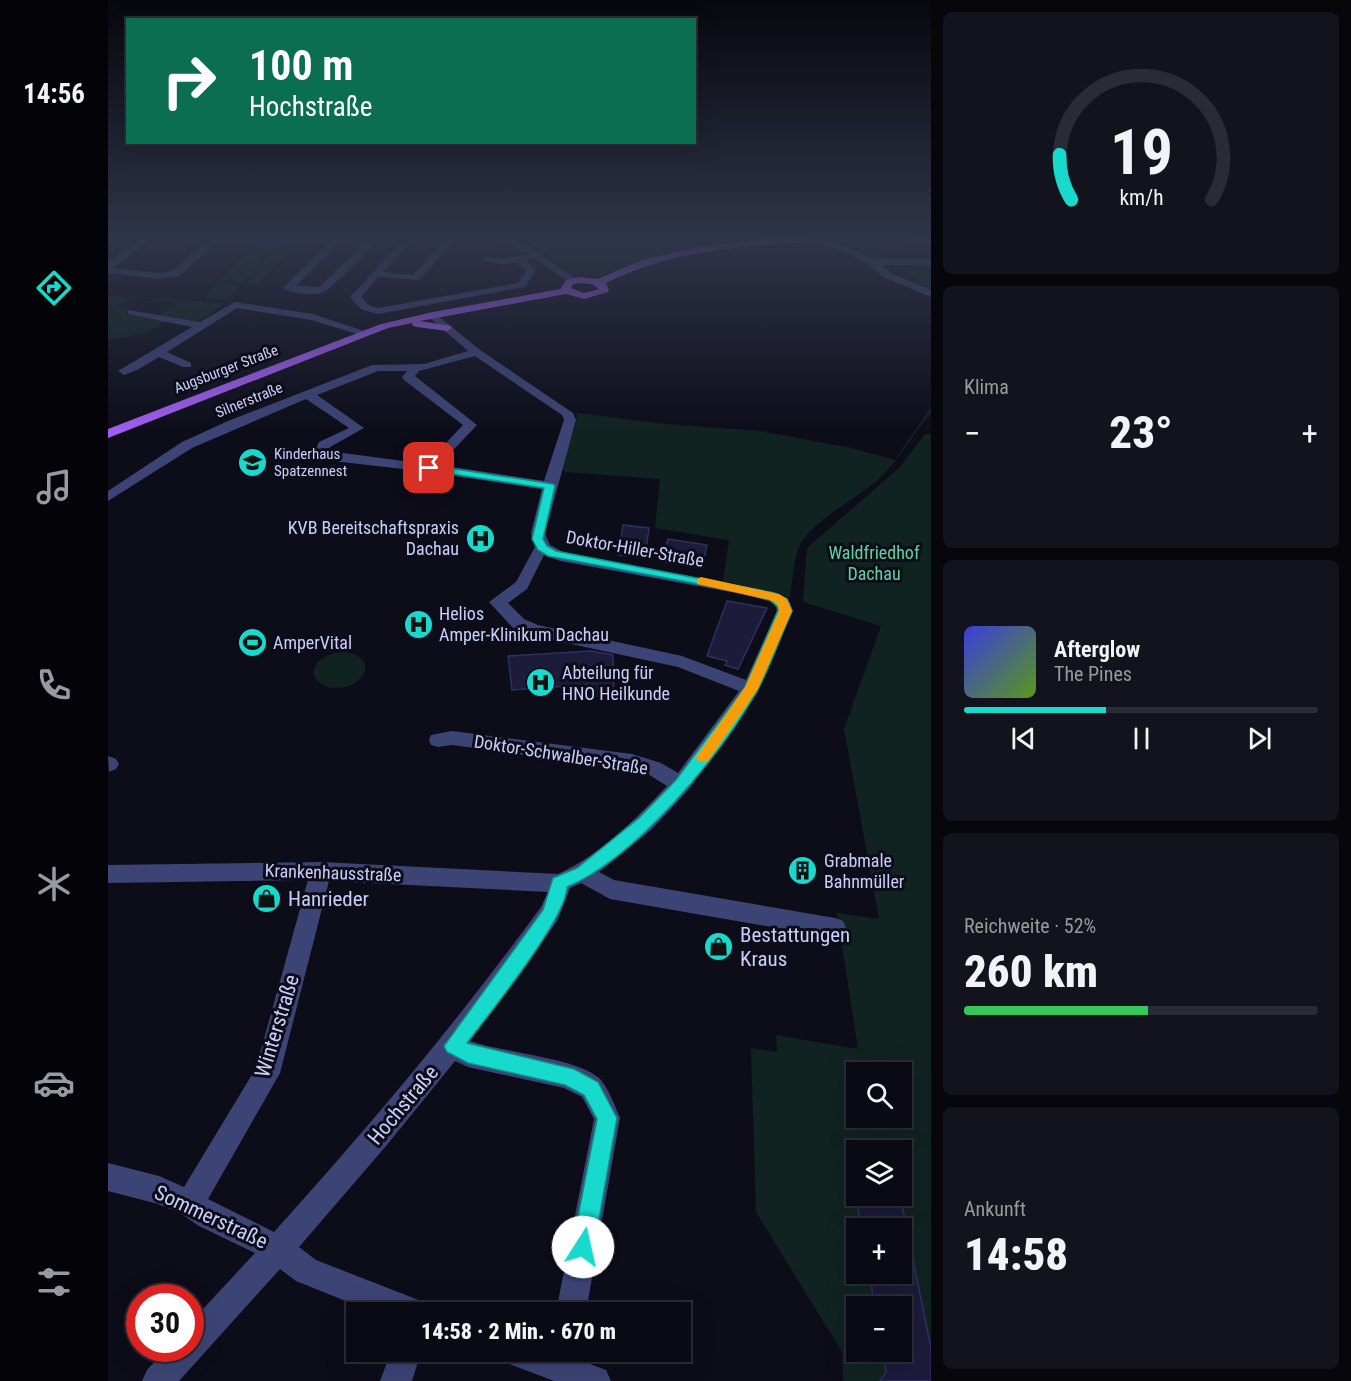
<!DOCTYPE html>
<html lang="de">
<meta charset="utf-8">
<style>
body{margin:0;font-family:"Roboto Condensed",sans-serif;background:#13131d;color:#f1f3f6;height:100vh;display:flex;flex-direction:column;font-size:22px;white-space:nowrap}
*{box-sizing:border-box;margin:0}
p{font-size:20px;color:#999aa0}
.icon{flex:none;width:33px;height:33px;fill:none;stroke:currentColor;stroke-width:2;stroke-linecap:round;stroke-linejoin:round}
.map{position:relative;flex:1;overflow:hidden}
.panel{display:flex;flex-direction:column;gap:12px;padding:12px;background:#06060b;width:420px}
.panel>*{flex:none}
.guide{position:absolute;left:18px;top:18px;width:570px;height:126px;border-radius:0px;box-shadow:0 6px 24px #0002,0 0 0 2px #2a2b34;background:#0b6e4f;color:#fff;overflow:hidden}
.fabs{position:absolute;left:738px;top:1062px;display:grid;gap:12px}
.fabs a{display:grid;place-items:center;width:66px;height:66px;border-radius:0px;background:#0a0a14;box-shadow:0 6px 24px #0002,0 0 0 2px #2a2b34;font-size:30px}
.speed{position:absolute;left:18px;top:1284px;display:flex;gap:12px;font-size:30px;font-weight:700;text-align:center}
.speed>*{display:grid;place-content:center;width:78px;height:78px;border-radius:50%;background:#0a0a14;box-shadow:0 6px 24px #0002,0 0 0 2px #2a2b34;line-height:1}
.speed .limit{border:9px solid #d22;background:#fff;color:#111}
.pin{position:absolute;display:grid;place-items:center;width:51px;height:51px;color:#fff;margin:-26px;border-radius:12px;box-shadow:0 3px 9px #0006}
.me{position:absolute;width:66px;margin:-33px;rotate:10deg;stroke-linejoin:round;filter:drop-shadow(0 0 4px #0008)}
.turn{display:flex;align-items:center;gap:21px;height:126px;padding:0 24px;font-size:27px}
.turn .icon{width:78px;height:78px;stroke-width:2.5}
.turn b{display:block;font-size:42px;line-height:51px}
.big{font-size:45px;font-weight:800;line-height:1.1}
.panel .card{flex:1;display:flex;flex-direction:column;justify-content:center;gap:9px;min-width:0;padding:0 21px;border-radius:9px;background:#13131d}
.panel .dial{align-items:center;gap:0}
.dial svg{height:156px;overflow:visible;fill:none;stroke:#2a2b34;stroke-width:7;stroke-linecap:round;text-anchor:middle}
.dial text{fill:#f1f3f6;stroke:none}
.song{display:flex;align-items:center;gap:18px}
.cover{width:72px;height:72px;border-radius:9px;background:linear-gradient(135deg,hsl(240 70% 55%),hsl(90 70% 35%))}
.played{height:6px;border-radius:3px;background:linear-gradient(90deg,#17dacd 40%,#2a2b34 40%)}
.keys{display:flex;justify-content:space-around;direction:ltr}
.heat{display:flex;justify-content:space-between;align-items:center;font-size:33px;direction:ltr}
.charge{height:9px;border-radius:4px;background:linear-gradient(90deg,#34c759 52%,#2a2b34 0)}
.trip{position:absolute;left:238px;top:1302px;width:345px;height:60px;border-radius:0px;background:#0a0a14;box-shadow:0 6px 24px #0002,0 0 0 2px #2a2b34;font-weight:800;line-height:60px;text-align:center}
main{display:flex;flex:1;min-height:0}
.tab-bar{display:flex;flex-direction:column;width:108px;justify-content:space-around;align-items:center;background:#040408;color:#999aa0}
.tab-bar .icon{width:42px;height:42px}
.tab-bar .on{color:#17dacd}
.tab-bar b{font-size:27px;color:#f1f3f6}
.map>svg:first-child{display:block}
</style>
<main>
<nav class="tab-bar">
<b>14:56</b>
<svg class="icon on" aria-label="directions" viewBox="0 0 24 24"><path d="M12 3l9 9-9 9-9-9zM9 14v-3h6M13 9l2 2-2 2"/></svg>
<svg class="icon" aria-label="music" viewBox="0 0 24 24"><path d="M9 18V5l10-2v13"/><circle cx="6" cy="18" r="3"/><circle cx="16" cy="16" r="3"/></svg>
<svg class="icon" aria-label="phone" viewBox="0 0 24 24"><path d="M5 4h4l2 5-3 2q2 4 5 5l2-3 5 2v4C11 20 4 13 5 4z"/></svg>
<svg class="icon" aria-label="climate" viewBox="0 0 24 24"><path d="M12 3v18M4 7l16 10M4 17L20 7"/></svg>
<svg class="icon" aria-label="car" viewBox="0 0 24 24"><path d="M5 17H2v-5l4-1 3-4h7l3 4 3 1v5h-3M9 17h6M6 11h13"/><circle cx="7" cy="17" r="2"/><circle cx="17" cy="17" r="2"/></svg>
<svg class="icon" aria-label="filters" viewBox="0 0 24 24"><path d="M4 7h16M4 17h16"/><circle cx="9" cy="7" r="2"/><circle cx="15" cy="17" r="2"/></svg>
</nav>
<div class="map">
<svg width="823" height="1381" viewBox="0 0 823 1381">
<rect width="100%" height="100%" fill="#0d0d1a"/>
<!-- green -->
<g fill="#102320" fill-rule="evenodd">
<path d="M409 239H656L554 256 493 277 463 273 437 252Z"/>
<path d="M751 240 783 241V247H759L778 258 776 261 767 260 740 248 738 244Z"/>
<path d="M190 245 149 285 138 282 156 261 162 246Z"/>
<path d="M147 246H160C154 260 147 272 135 282L113 280Z"/>
<path d="M823 263V293L800 281H810C800 273 787 260 773 267L771 266 774 264Z"/>
<path d="M110 282 132 286 118 300 97 298Z"/>
<path d="M0 296 26 297 9 307 22 310 17 313 58 321 34 334 0 340Z"/>
<path d="M29 297 117 303 90 322 51 315 70 303Z"/>
<path d="M823 407V413C805 434 792 459 772 478 753 496 700 523 691 547 685 562 685 581 682 597L615 581 621 540 547 528 552 479 457 472 452 467 468 424 469 413 558 424 652 431 743 448 787 460Z"/>
<path d="M817 434H823V1381H735L734 1352 648 1212 643 1048 669 1052 668 1035 750 1049 729 913 771 919 736 729 773 626 695 602 699 548 792 467ZM748 1072H794V1118H748ZM748 1150H794V1196H748ZM748 1228H794V1274H748ZM748 1306H794V1352H748Z"/>
<path d="M231 652C242 652 250 654 257 663 261 689 214 698 205 674 207 660 218 655 231 652Z"/>
</g>
<!-- building -->
<g fill="#1c1b39" stroke="#302f63" stroke-width="1.5">
<path d="M515 525 541 528 537 558 510 555Z"/>
<path d="M560 539 599 545 594 568 554 562Z"/>
<path d="M619 601 659 608 630 669 617 665 619 661 599 656Z"/>
<path d="M483 651 505 655 506 697 485 696V684L404 690 400 656Z"/>
<path d="M748 1196H792L823 1348V1381H772L778 1372 775 1352H794V1306H767L761 1274H794V1229L796 1228H753Z"/>
</g>
<g fill="none" stroke-linecap="round" stroke-linejoin="round">
<!-- minor -->
<g fill="#3c4475" fill-rule="evenodd">
<path d="M32 239H275L267 242C264 249 223 288 216 292 206 296 183 294 175 288L220 243H108L71 276 51 279 0 273V263ZM42 239 47 242 97 243 64 271 51 273 6 268ZM258 242 211 287 188 286 231 243Z"/>
<path d="M296 239H306L275 272 305 275 338 239H348L311 280 270 277 253 297 262 306 270 308 410 283 418 271 408 262 395 265 374 260 379 257 395 259 420 254 386 239H404L416 243 471 281 462 283 426 258 417 260 428 270 417 287 270 314 254 310 242 297Z"/>
<path d="M688 239H706L739 246 765 259H823V265H773L783 273 823 290V297L775 277 760 264 733 250Z"/>
<path d="M823 240V246L816 243 818 241Z"/>
<path d="M127 302 205 314 262 333 256 336 203 320 129 308 59 352 83 363V367H75L51 357 29 370 16 375 10 371 84 327 20 314V310L92 322Z"/>
<path d="M325 312 372 350 465 413 468 420 437 533 442 545 455 552 666 592 680 598 685 611 649 694 580 790 544 829 491 872 506 880 727 918 735 921 738 928 735 935 727 938 502 899 473 883 462 888 449 921 362 1041C392 1052 474 1058 493 1080 501 1090 507 1106 512 1118L478 1312H448L486 1119 474 1097 456 1088 360 1067 347 1061 278 1146 191 1247 208 1260 313 1301 317 1312H265L188 1281 172 1269 71 1381H34L39 1370 59 1348H82V1323L147 1253 91 1226 72 1213 50 1204 0 1191V1163L51 1176 76 1187 148 1068 200 880 0 883V865L213 862 450 874C492 855 528 819 559 786L540 774 524 770 344 745 330 747 323 745 321 740 323 735 344 731 524 754 553 763 570 773 631 691 570 667 426 636 404 627 381 602 408 582 427 547 423 533 434 489 321 472 216 460 206 453 211 442 241 428 198 399 84 448 0 501V491L74 442 120 421 264 365 316 364 360 351 321 317 320 315ZM367 356 454 415 456 420 436 481 331 465 369 425 307 376 311 371ZM270 371H299L294 377 296 380 355 425 318 464 220 451 222 447 256 428 209 395ZM436 555 452 561 628 593 661 601 667 605 669 611 638 680 574 656 430 625 416 619 400 603 419 589ZM221 881 440 892 433 907C350 1021 260 1128 166 1232L100 1199 172 1073Z"/>
<path d="M0 756 8 759 11 764 8 769 1 772Z"/>
<path d="M283 1352H313L304 1381H272Z"/>
<path d="M395 1352H450L498 1370 503 1381H446L399 1363Z"/>
</g>
<!-- major -->
<g fill="#a05dee" fill-rule="evenodd">
<path d="M701 239 696 242C628 246 560 252 498 283L501 290 500 292 476 299 458 294 312 321 343 326 344 328 339 331 309 327 305 326 304 323 280 328 0 438V429L273 324 325 312 452 289 458 280 472 277 490 279 534 260 590 247 655 239ZM472 283 484 284 491 289 476 293 463 288 465 284Z"/>
<path d="M798 239H823V242H803Z"/>
</g>
</g>
<!-- sky -->
<linearGradient id="sky" x2="0" y2="1"><stop stop-color="#07070e"/><stop offset="0.55" stop-color="#2f3549"/><stop offset="1" stop-color="#2f3549" stop-opacity="0"/></linearGradient>
<rect width="823" height="432" fill="url(#sky)"/>
<!-- route -->
<path fill="#17dacd" stroke="#0f8e85" stroke-width="1.5" d="M321 465 445 484 447 486 435 539 439 546 448 551 666 593 681 603 684 611C672 637 663 666 649 691 612 756 528 858 459 887 459 918 381 1014 359 1043L466 1069 490 1082 509 1118 486 1247 483 1255 475 1258 467 1255 464 1247 489 1119 476 1095 457 1085 360 1063 339 1052 336 1046 435 910 445 878 469 868 531 818 568 780 637 687 671 608 662 600 628 591 440 556 430 550 424 539 436 488 317 470 316 468Z"/>
<!-- slow -->
<path fill="#f59e0b" d="M593 577 671 594 679 599 684 611 650 689 600 761H590L588 757 637 687 671 611 669 604 662 600 589 584V579Z"/>
<!-- icons -->
<defs>
<symbol id="school-disc" viewBox="-11 -11 22 22"><circle r="9.5" fill="#17dacd" stroke="#0d0d1a"/><path d="M0-5L7-2L0 1L-7-2ZM-4 1L0 2.5L4 1V4Q0 6-4 4Z" fill="#111"/></symbol>
<symbol id="hospital-disc" viewBox="-11 -11 22 22"><circle r="9.5" fill="#17dacd" stroke="#0d0d1a"/><path d="M-5-5h3v3.5h4V-5h3V5h-3V1.5h-4V5h-3Z" fill="#111"/></symbol>
<symbol id="stadium-disc" viewBox="-11 -11 22 22"><circle r="9.5" fill="#17dacd" stroke="#0d0d1a"/><path d="M0-5a6.5 5 0 1 0 0 10a6.5 5 0 1 0 0-10ZM-3.5-1.8h7v3.6h-7Z" fill="#111"/></symbol>
<symbol id="building-disc" viewBox="-11 -11 22 22"><circle r="9.5" fill="#17dacd" stroke="#0d0d1a"/><path d="M-4-6H4V6H1V3H-1V6H-4ZM-2.5-4.3h1.7v1.8h-1.7ZM.8-4.3h1.7v1.8H.8ZM-2.5-1h1.7V.8h-1.7ZM.8-1h1.7V.8H.8Z" fill="#111"/></symbol>
<symbol id="shop-disc" viewBox="-11 -11 22 22"><circle r="9.5" fill="#17dacd" stroke="#0d0d1a"/><path d="M-5-2.5h2.3a2.7 3.5 0 0 1 5.4 0H5L5.5 6h-11ZM-1.5-2.5h3a1.5 2.3 0 0 0-3 0Z" fill="#111"/></symbol>
</defs>
<g fill-rule="evenodd">
<use href="#school-disc" x="128" y="446" width="33" height="33"/>
<use href="#hospital-disc" x="356" y="522" width="33" height="33"/>
<use href="#hospital-disc" x="294" y="608" width="33" height="33"/>
<use href="#stadium-disc" x="128" y="626" width="33" height="33"/>
<use href="#hospital-disc" x="416" y="666" width="33" height="33"/>
<use href="#building-disc" x="678" y="854" width="33" height="33"/>
<use href="#shop-disc" x="142" y="882" width="33" height="33"/>
<use href="#shop-disc" x="594" y="930" width="33" height="33"/>
</g>
<g text-anchor="middle" stroke-width="6" stroke-linejoin="round" paint-order="stroke">
<!-- far-street labels -->
<g font-size="15" fill="#cbcefa" stroke="#0d0d1a">
<text transform="translate(118 369) rotate(-21)" y="5">Augsburger Straße</text>
<text transform="translate(141 400) rotate(-22)" y="5">Silnerstraße</text>
</g>
<!-- far-poi labels -->
<g font-size="15" fill="#cbcefa" stroke="#0d0d1a" text-anchor="start">
<text x="166" y="459">Kinderhaus<tspan x="166" dy="17">Spatzennest</tspan></text>
</g>
<!-- poi labels -->
<g font-size="18" fill="#cbcefa" stroke="#0d0d1a" text-anchor="start">
<text x="351" y="534" text-anchor="end">KVB Bereitschaftspraxis<tspan x="351" dy="21">Dachau</tspan></text>
<text x="331" y="620">Helios<tspan x="331" dy="21">Amper-Klinikum Dachau</tspan></text>
<text x="165" y="649">AmperVital</text>
<text x="454" y="679">Abteilung für<tspan x="454" dy="21">HNO Heilkunde</tspan></text>
<text x="716" y="867">Grabmale<tspan x="716" dy="21">Bahnmüller</tspan></text>
</g>
<!-- street labels -->
<g font-size="18" fill="#cbcefa" stroke="#0d0d1a">
<text transform="translate(527 549) rotate(10)" y="6">Doktor-Hiller-Straße</text>
<text transform="translate(453 755) rotate(9)" y="6">Doktor-Schwalber-Straße</text>
<text transform="translate(225 873) rotate(2)" y="6">Krankenhausstraße</text>
</g>
<!-- park labels -->
<g font-size="18" fill="#60d1a2" stroke="#0d0d1a">
<text x="766" y="559">Waldfriedhof<tspan x="766" dy="21">Dachau</tspan></text>
</g>
<!-- near-poi labels -->
<g font-size="21" fill="#cbcefa" stroke="#0d0d1a" text-anchor="start">
<text x="180" y="906">Hanrieder</text>
<text x="632" y="942">Bestattungen<tspan x="632" dy="24">Kraus</tspan></text>
</g>
<!-- near-street labels -->
<g font-size="21" fill="#cbcefa" stroke="#0d0d1a">
<text transform="translate(169 1026) rotate(-73)" y="7">Winterstraße</text>
<text transform="translate(295 1105) rotate(-50)" y="7">Hochstraße</text>
<text transform="translate(103 1217) rotate(25)" y="7">Sommerstraße</text>
</g>
</g>
</svg>
<div class="fabs">
<a><svg class="icon" aria-label="search" viewBox="0 0 24 24"><circle cx="10" cy="10" r="6"/><path d="M15 15l6 6"/></svg></a>
<a><svg class="icon" aria-label="layers" viewBox="0 0 24 24"><path d="M12 4l9 5-9 5-9-5zM3 14l9 5 9-5"/></svg></a>
<a>+</a>
<a>−</a>
</div>
<div class="speed"><div class="limit">30</div></div>
<div class="pin" style="left:321px;top:468px;background:#d93025"><svg class="icon" aria-label="arrive" viewBox="0 0 24 24"><path d="M6 21V4h12l-3 4 3 4H6"/></svg></div>
<svg class="me" style="left:475px;top:1247px" viewBox="-20 -20 40 40"><circle r="19" fill="#fff"/><path d="M0-13L10 11 0 6-10 11z" fill="#17dacd"/></svg>
<div class="trip">14:58 · 2 Min. · 670 m</div>
<div class="guide">
<div class="turn"><svg class="icon" aria-label="right" viewBox="0 0 24 24"><path d="M7 20v-9h11M14 6l5 5-5 5"/></svg><div><b>100 m</b>Hochstraße</div></div>
</div>
</div>
<section class="panel">
<div class="card dial"><svg viewBox="0 0 100 80">
<path d="M14 69A42 42 0 1 1 86 69"/>
<path d="M14 69A42 42 0 0 1 8 46" stroke="#17dacd"/>
<text x="50" y="56" font-size="32" font-weight="700">19</text>
<text x="50" y="72" font-size="11">km/h</text>
</svg></div>
<div class="card"><p>Klima</p>
<div class="heat"><a>−</a><b class="big">23°</b><a>+</a></div>
</div>
<div class="card">
<div class="song"><i class="cover"></i><div><b>Afterglow</b><p>The Pines</p></div></div>
<div class="played"></div>
<div class="keys"><svg class="icon" aria-label="previous" viewBox="0 0 24 24"><path d="M18 5L8 12l10 7zM5 5v14"/></svg><svg class="icon" aria-label="pause" viewBox="0 0 24 24"><path d="M8 5v14M16 5v14"/></svg><svg class="icon" aria-label="next" viewBox="0 0 24 24"><path d="M6 5l10 7-10 7zM19 5v14"/></svg></div>
</div>
<div class="card"><p>Reichweite · 52%</p><b class="big">260 km</b><div class="charge"></div></div>
<div class="card"><p>Ankunft</p><b class="big">14:58</b></div>
</section>
</main>
